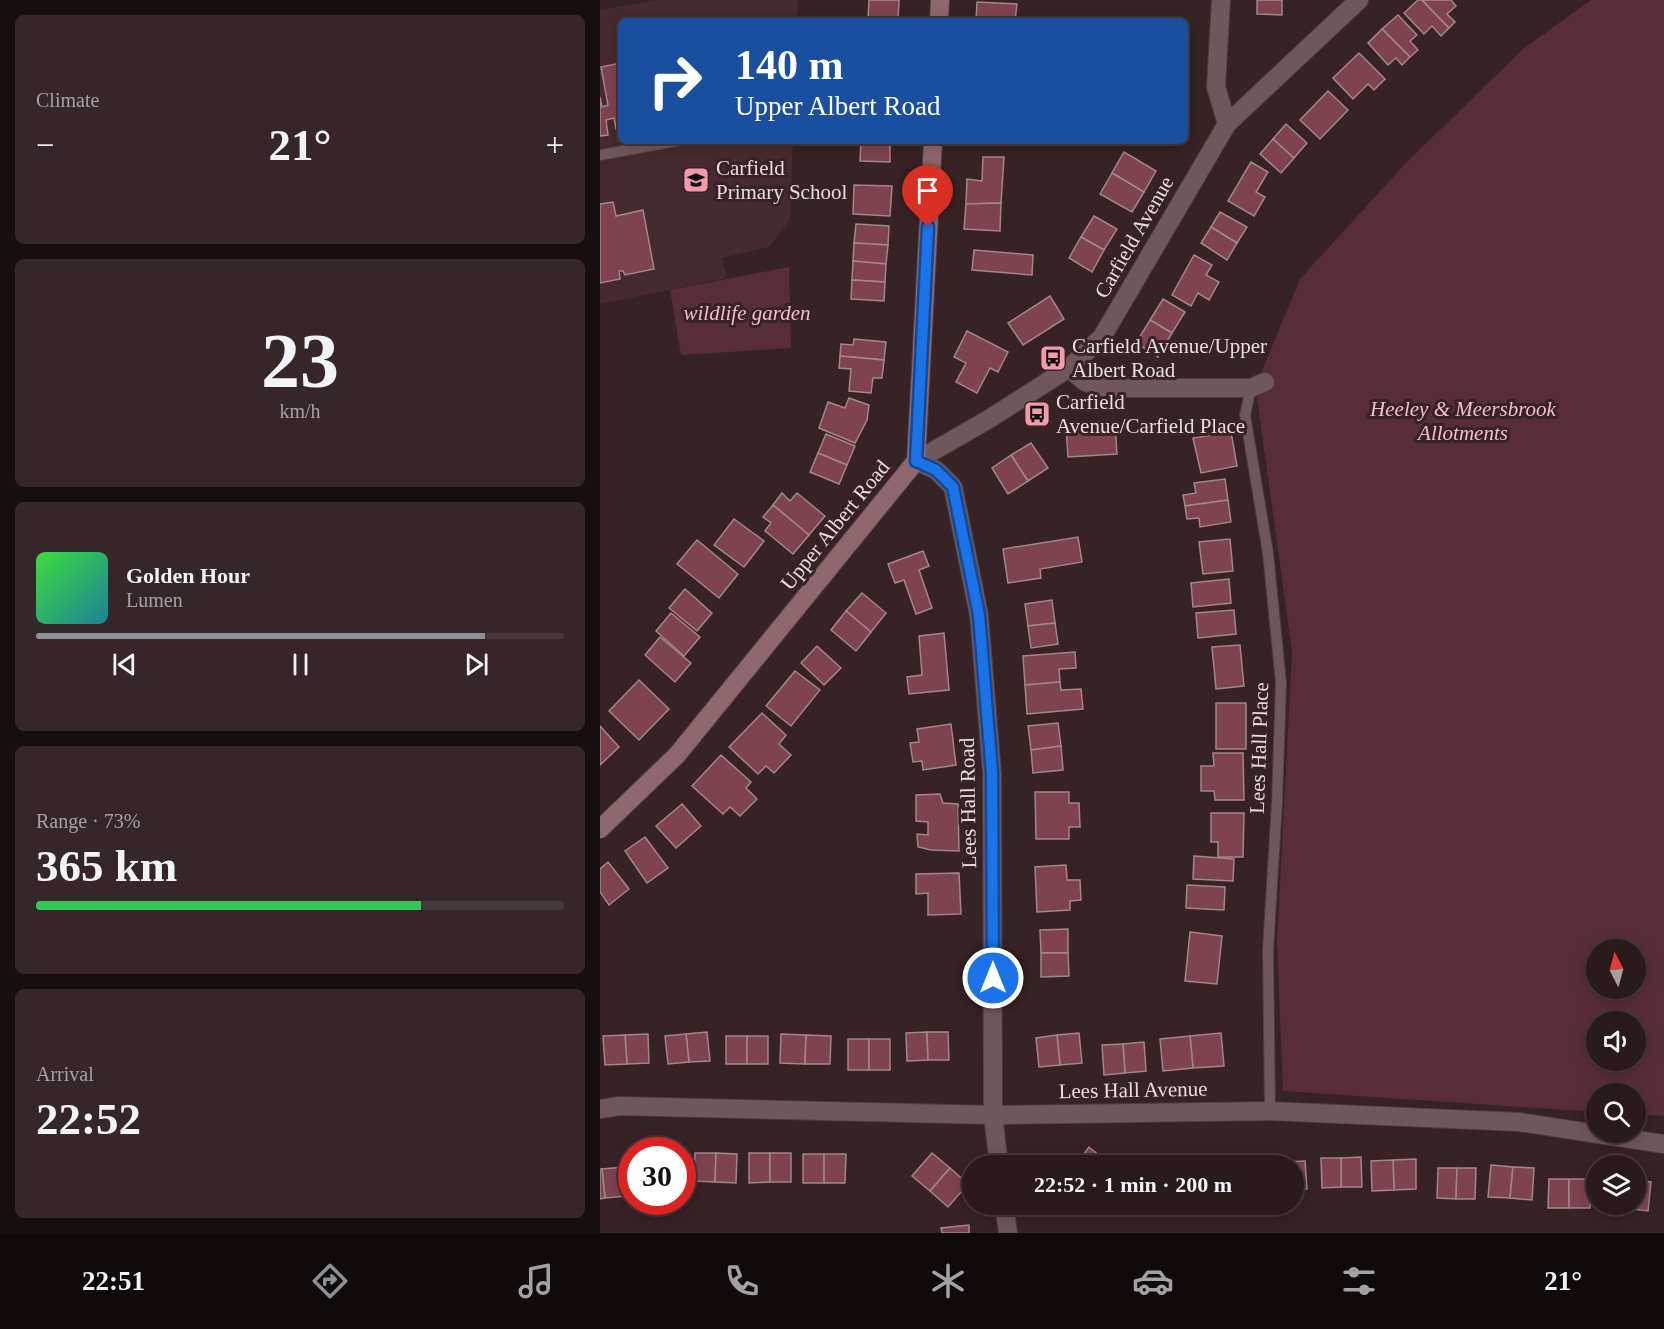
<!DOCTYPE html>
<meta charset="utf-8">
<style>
body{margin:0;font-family:"Times New Roman",serif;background:#352729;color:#f1f3f6;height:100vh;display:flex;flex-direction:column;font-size:22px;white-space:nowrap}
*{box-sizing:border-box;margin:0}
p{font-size:20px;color:#a5a1a3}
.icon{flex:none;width:33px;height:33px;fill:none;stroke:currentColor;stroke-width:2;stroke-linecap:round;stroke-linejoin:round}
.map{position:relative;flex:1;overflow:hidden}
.sheet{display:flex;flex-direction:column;gap:15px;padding:15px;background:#170e0f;width:600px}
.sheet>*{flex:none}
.banner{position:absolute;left:18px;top:18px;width:570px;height:126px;border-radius:9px;box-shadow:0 3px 15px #0003,0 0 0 2px #45383b;background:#1a4fa0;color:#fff;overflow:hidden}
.needle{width:39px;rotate:354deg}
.fabs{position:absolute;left:986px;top:939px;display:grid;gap:12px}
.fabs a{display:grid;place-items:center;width:60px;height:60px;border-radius:50%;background:#291a1c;box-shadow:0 3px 15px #0003,0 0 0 2px #45383b;font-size:30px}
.speed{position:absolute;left:18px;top:1137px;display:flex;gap:12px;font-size:30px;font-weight:700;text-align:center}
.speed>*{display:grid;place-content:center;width:78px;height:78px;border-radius:50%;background:#291a1c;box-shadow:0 3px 15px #0003,0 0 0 2px #45383b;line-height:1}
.speed .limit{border:9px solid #d22;background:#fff;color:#111}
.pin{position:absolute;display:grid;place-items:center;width:51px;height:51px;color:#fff;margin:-62px -26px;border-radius:50% 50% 50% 0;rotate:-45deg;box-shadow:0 0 6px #0007}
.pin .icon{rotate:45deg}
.me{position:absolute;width:66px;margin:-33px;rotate:0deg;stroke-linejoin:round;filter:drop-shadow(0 0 4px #0008)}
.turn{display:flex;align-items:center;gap:21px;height:126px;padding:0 18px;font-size:27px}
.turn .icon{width:78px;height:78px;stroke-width:2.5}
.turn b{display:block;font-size:42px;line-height:51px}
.big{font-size:45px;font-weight:700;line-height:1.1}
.sheet .card{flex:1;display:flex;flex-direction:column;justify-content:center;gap:9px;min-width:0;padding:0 21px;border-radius:9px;background:#352729}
.sheet .dial{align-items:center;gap:0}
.dial b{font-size:78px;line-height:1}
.song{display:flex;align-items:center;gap:18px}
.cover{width:72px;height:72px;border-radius:9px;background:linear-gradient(135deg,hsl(120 70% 55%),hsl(190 70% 35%))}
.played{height:6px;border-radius:3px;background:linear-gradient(90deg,#8c9099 85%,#45383b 85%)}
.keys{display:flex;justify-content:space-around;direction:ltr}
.heat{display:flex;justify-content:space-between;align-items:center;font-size:33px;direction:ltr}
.charge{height:9px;border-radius:4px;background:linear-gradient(90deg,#34c759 73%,#45383b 0)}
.trip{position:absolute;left:362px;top:1155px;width:342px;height:60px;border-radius:30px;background:#291a1c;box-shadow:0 3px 15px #0003,0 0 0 2px #45383b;font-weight:700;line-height:60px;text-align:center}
.tabs{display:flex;height:96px;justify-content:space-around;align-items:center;background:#100a0b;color:#a5a1a3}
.tabs .icon{width:42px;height:42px}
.tabs .active{color:#8c9099}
.tabs b{font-size:27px;color:#f1f3f6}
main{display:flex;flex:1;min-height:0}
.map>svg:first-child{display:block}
</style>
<main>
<section class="sheet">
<div class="card"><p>Climate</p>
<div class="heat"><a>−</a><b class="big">21°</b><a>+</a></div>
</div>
<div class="card dial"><b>23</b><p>km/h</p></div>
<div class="card">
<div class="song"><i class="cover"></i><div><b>Golden Hour</b><p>Lumen</p></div></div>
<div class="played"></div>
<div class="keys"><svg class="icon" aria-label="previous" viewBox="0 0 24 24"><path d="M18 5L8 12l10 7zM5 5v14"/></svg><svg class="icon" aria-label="pause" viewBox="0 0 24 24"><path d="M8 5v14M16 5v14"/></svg><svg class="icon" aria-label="next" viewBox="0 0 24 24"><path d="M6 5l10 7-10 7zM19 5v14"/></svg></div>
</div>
<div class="card"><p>Range · 73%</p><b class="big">365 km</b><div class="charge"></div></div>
<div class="card"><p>Arrival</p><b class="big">22:52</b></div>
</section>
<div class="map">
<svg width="1064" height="1233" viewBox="0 0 1064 1233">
<rect width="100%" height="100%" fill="#372226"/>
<!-- built -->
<path fill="#452a2f" d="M59 0H198L197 21H21V141H193L190 220 169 247 122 258 127 278 0 304V10Z"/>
<!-- green -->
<g fill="#572e37" fill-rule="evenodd">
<path d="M991 0H1064V1116L1035 1114V1094H996V1112L683 1091 677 942 692 651 657 398 665 382 658 380 700 279 804 165 923 49ZM996 950H1035V988H996ZM996 1022H1035V1060H996Z"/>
<path d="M189 267 191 348 81 355 70 290Z"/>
</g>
<!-- building -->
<g fill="#7f4350" stroke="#a1868a" stroke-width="1.5">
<path d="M269 0H299L298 21 268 20Z"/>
<path d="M657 0H682V15L657 14Z"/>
<path d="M818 0H822L849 28 841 36 832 26 824 34 804 13Z"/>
<path d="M822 0H851L856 6 847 14 855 22 849 28Z"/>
<path d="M377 2 417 4 415 21H376Z"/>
<path d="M798 15 817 35 810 41 818 50 810 57 782 29Z"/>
<path d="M543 17H575V21H542Z"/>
<path d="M782 29 810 57 802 65 796 58 788 65 768 43Z"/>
<path d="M759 53 785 79 774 90 768 84 753 99 733 78Z"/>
<path d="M21 63V128L16 129 14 118 6 120 8 135 0 136V97L2 107 8 105 1 67Z"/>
<path d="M728 91 748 110 720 139 700 120Z"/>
<path d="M686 124 707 143 694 158 673 139Z"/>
<path d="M673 139 694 158 681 173 660 154Z"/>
<path d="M153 141H188V144L153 143Z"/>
<path d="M261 141H290V162L260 161Z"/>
<path d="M524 152 556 171 544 192 512 173Z"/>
<path d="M383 157H404L401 203 366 204 367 179 382 181Z"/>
<path d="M651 162 668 172 656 192 665 197 654 216 628 201Z"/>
<path d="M512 173 544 192 532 212 500 194Z"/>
<path d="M254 185 292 186 290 216 253 214Z"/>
<path d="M13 202 16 216 43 210 54 269 25 275 23 271H19L20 279 0 283V204Z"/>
<path d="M401 203 400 231 364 229 366 204Z"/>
<path d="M620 212 647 227 637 243 611 227Z"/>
<path d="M494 216 517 229 504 250 481 237Z"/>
<path d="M256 224 289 226 288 245 254 243Z"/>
<path d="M611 227 637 243 627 260 601 243Z"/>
<path d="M481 237 504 250 492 272 469 258Z"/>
<path d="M254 243 288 245 286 264 253 261Z"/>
<path d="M374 250 433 255 432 275 372 270Z"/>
<path d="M594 255 612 265 606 275 619 282 609 300 598 293 591 306 572 295Z"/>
<path d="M253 261 286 264 285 282 252 280Z"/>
<path d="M252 280 285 282 284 301 251 299Z"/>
<path d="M450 296 464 319 423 345 408 323Z"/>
<path d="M563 299 585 312 572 333 550 320Z"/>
<path d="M550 320 572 333 558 357 536 343Z"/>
<path d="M367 331 408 352 398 372 390 368 377 393 356 382 366 363 354 357Z"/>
<path d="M254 339 286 342 284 360 240 356 241 344 253 345Z"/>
<path d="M240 356 284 360 282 378H273L271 393 249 391 251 369 239 368Z"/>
<path d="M249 398 269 405 267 420 255 443 219 428 228 402 245 408Z"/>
<path d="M515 424 517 454 468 457 466 427Z"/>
<path d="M631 432 637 466 601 473 593 438Z"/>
<path d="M226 434 255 446 247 465 218 453Z"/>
<path d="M431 443 448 468 428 481 411 455Z"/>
<path d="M218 453 247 465 239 484 210 472Z"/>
<path d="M411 455 428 481 408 494 392 468Z"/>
<path d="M625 479 628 500 585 506 583 495 596 493 594 483Z"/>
<path d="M182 493 190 501 197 493 225 516 209 535 173 505Z"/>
<path d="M628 500 631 522 600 527 599 518 587 519 585 506Z"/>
<path d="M173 505 209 535 193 554 165 531 171 523 163 517Z"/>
<path d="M134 519 164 541 144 567 114 545Z"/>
<path d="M478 537 482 562 440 569 441 578 408 583 403 549Z"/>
<path d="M630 539 633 571 603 574 599 542Z"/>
<path d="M97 540 138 574 119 598 77 564Z"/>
<path d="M323 551 329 566 319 570 332 608 316 614 304 580 295 583 288 564Z"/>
<path d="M629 579 631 603 593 607 591 583Z"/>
<path d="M85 589 112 613 97 631 69 608Z"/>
<path d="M262 593 286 613 271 632 246 611Z"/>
<path d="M452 600 455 623 428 626 425 604Z"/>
<path d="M634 610 636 634 598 638 596 613Z"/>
<path d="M246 611 271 632 256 651 231 630Z"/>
<path d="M71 613 100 637 84 656 56 631Z"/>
<path d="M455 623 458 644 431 648 428 626Z"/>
<path d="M344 633 349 690 309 694 307 677 322 675 319 636Z"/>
<path d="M60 637 91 663 75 682 45 655Z"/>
<path d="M640 645 644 686 616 689 612 647Z"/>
<path d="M217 646 241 668 224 685 201 663Z"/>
<path d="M475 652 476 668 459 669 460 682 425 685 423 656Z"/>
<path d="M195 671 220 690 191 726 166 706Z"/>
<path d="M39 680 69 709 39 740 9 711Z"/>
<path d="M460 682 461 690 481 689 483 709 427 714 425 685Z"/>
<rect x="616" y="703" width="30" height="46"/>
<path d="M162 713 186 735 179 744 191 755 174 773 166 766 158 774 129 747Z"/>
<path d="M458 723 461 746 431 750 428 726Z"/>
<path d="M351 724 356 765 323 770 322 761 313 762 310 743 319 742 317 729Z"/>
<path d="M0 726 19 747 0 765Z"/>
<path d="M461 746 463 770 433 773 431 750Z"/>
<path d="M613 753H643L644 800H615L614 791H601V766H614Z"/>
<path d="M121 755 151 782 146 788 157 799 140 816 130 807 123 814 92 786Z"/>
<path d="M435 792H469V803H479L480 827H469V839H436Z"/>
<path d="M340 794 343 803 358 804 359 851 331 850 318 847 317 834 328 835V822L316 821V795Z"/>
<path d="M82 804 101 826 76 848 56 826Z"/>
<path d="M611 813H644L643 857H618V842H611Z"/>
<path d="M45 837 68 868 47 883 25 851Z"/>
<path d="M594 856 634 859 633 881 593 879Z"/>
<path d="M8 862 29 889 9 905 0 892V869Z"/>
<path d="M466 865 467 880H480L481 900 470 901V910L437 912 435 867Z"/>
<path d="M359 873 361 914 328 915V893L316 894V874Z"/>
<path d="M587 885 625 887 624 910 586 908Z"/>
<path d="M468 929V953H441L440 930Z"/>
<path d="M590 932 622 936 617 984 585 981Z"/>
<path d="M441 953H468L469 976 441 977Z"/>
<path d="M107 1032 110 1061 89 1062 86 1034Z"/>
<path d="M327 1032 328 1060 307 1061 306 1033Z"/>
<path d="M327 1032H348L349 1060H328Z"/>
<path d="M479 1033 482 1063 460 1065 457 1035Z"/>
<path d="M621 1033 624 1066 593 1068 590 1036Z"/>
<path d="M48 1034 49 1063 27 1064 25 1035Z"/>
<path d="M86 1034 89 1062 68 1064 65 1036Z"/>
<path d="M181 1034 206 1035 205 1064 180 1063Z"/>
<path d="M25 1035 27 1064 5 1065 3 1036Z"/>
<path d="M206 1035 231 1036 230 1064H205Z"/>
<path d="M457 1035 460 1065 439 1067 436 1038Z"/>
<rect x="126" y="1036" width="21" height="28"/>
<rect x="147" y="1036" width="21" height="28"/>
<path d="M590 1036 593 1068 563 1071 560 1039Z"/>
<rect x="248" y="1039" width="21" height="31"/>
<rect x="269" y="1039" width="21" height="31"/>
<path d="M544 1042 546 1071 525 1073 523 1044Z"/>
<path d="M523 1044 525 1073 504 1075 502 1045Z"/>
<path d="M489 1147 512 1166H475Z"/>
<path d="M95 1153H116L115 1182 94 1181Z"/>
<path d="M116 1153 137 1154 136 1183 115 1182Z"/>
<path d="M149 1153H170V1182L149 1183Z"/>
<rect x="170" y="1153" width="21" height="29"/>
<path d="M332 1153 350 1168 330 1191 312 1176Z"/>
<rect x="203" y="1154" width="21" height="29"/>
<path d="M224 1154H246L245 1183H224Z"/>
<path d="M591 1157 592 1166H569V1158Z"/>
<path d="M761 1157 762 1187H741V1158Z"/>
<path d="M569 1158V1166H547L546 1160Z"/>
<path d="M721 1158H741V1187L722 1188Z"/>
<path d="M816 1159V1189L794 1190 793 1160Z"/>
<rect x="607" y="1160" width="22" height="6"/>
<path d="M629 1160 651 1161V1166H629Z"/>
<path d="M793 1160 794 1190 772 1191 771 1161Z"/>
<path d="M705 1161 707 1189 693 1190V1166H686L685 1162Z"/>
<path d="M685 1162 686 1166H666V1163Z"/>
<path d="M891 1165 913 1167 910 1198 888 1197Z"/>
<path d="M24 1167 27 1196 5 1198 2 1169Z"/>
<path d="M913 1167 934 1168 932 1200 910 1198Z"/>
<path d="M350 1168 368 1184 348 1207 330 1191Z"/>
<path d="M838 1168H857L856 1199 837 1198Z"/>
<path d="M857 1168H876L875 1199H856Z"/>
<path d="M0 1169H2L5 1198 0 1199Z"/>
<path d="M949 1179H969V1208H948Z"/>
<rect x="969" y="1179" width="21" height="29"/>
<path d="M1035 1180 1051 1182 1048 1211 1025 1208V1204H1035Z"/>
<path d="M458 1204H481L472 1216Z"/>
<path d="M369 1225V1233H342L341 1228Z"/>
</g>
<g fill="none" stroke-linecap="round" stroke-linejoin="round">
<defs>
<g id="lane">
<path d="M0 155 76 141"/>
<path d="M651 388 645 415 668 553 681 683 677 802 668 950 670 1111"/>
</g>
<g id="street">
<path d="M621 0 616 87 627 124"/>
<path d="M469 368 485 382 505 388H651L665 382"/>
<path d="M316 461 336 470 353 487 379 615 392 773 393 1115 399 1166"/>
<path d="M316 461 389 419 469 368 502 337 627 124 759 0"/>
<path d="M0 1109 19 1106 393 1115 670 1111 919 1122 1064 1144"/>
<path d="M404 1204 408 1233"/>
</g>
<g id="secondary">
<path d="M339 21 340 0"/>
<path d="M0 829 77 755 316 461 333 141"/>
</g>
</defs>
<!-- lane casing -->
<use href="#lane" stroke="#4f3d41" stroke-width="12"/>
<!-- street casing -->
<use href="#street" stroke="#4f3d41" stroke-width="20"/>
<!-- secondary casing -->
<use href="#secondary" stroke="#4f3d41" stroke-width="20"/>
<!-- lane -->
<use href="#lane" stroke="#70575b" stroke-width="10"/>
<!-- street -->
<use href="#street" stroke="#70575b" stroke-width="18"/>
<!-- secondary -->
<use href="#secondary" stroke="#8f676e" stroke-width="18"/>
</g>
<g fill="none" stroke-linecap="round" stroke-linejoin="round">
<defs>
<path id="route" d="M328 227 316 461 336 470 353 487 379 615 392 773 393 978"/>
</defs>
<!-- route casing -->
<use href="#route" stroke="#114b97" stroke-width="15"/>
<!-- route -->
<use href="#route" stroke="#1a73e8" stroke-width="10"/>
</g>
<!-- icons -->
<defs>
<symbol id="school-square" viewBox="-11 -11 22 22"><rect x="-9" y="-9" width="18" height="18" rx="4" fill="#f39aac" stroke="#372226"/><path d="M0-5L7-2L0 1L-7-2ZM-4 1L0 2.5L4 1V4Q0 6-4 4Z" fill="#111"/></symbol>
<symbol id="bus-square" viewBox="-11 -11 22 22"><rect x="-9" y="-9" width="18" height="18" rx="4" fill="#f39aac" stroke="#372226"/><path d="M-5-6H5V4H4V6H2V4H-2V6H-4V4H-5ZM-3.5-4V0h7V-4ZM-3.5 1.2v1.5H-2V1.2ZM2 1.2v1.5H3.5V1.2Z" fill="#111"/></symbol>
</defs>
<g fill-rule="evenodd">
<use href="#school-square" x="81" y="165" width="30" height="30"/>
<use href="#bus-square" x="438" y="343" width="30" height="30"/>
<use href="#bus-square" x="422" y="399" width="30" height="30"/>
</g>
<g text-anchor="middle" stroke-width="6" stroke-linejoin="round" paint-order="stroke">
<!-- poi labels -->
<g font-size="21" fill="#ebdddf" stroke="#372226" text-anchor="start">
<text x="116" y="175">Carfield<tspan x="116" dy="24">Primary School</tspan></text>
<text x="472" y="353">Carfield Avenue/Upper<tspan x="472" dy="24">Albert Road</tspan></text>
<text x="456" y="409">Carfield<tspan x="456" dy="24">Avenue/Carfield Place</tspan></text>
</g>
<!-- street labels -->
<g font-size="21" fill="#ebdddf" stroke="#372226">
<text transform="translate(534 237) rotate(-60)" y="7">Carfield Avenue</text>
<text transform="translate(235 525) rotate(-51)" y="7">Upper Albert Road</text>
<text transform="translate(659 748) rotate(-88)" y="7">Lees Hall Place</text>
<text transform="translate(368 803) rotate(-91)" y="7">Lees Hall Road</text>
<text transform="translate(533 1090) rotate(-1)" y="7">Lees Hall Avenue</text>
</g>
<!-- park labels -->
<g font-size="21" font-style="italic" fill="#f8bdc8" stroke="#372226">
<text x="147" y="320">wildlife garden</text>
<text x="863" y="416">Heeley &amp; Meersbrook<tspan x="863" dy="24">Allotments</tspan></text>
</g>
</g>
</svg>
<div class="fabs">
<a><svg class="needle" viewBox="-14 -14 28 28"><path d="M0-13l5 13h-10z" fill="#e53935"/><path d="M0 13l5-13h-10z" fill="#a5a1a3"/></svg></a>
<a><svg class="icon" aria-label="sound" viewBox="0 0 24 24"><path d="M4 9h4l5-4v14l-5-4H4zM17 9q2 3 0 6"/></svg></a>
<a><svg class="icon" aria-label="search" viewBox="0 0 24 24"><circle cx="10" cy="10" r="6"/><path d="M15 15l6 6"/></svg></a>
<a><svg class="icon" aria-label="layers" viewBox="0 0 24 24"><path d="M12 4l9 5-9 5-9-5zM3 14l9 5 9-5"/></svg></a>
</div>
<div class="speed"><div class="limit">30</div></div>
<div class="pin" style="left:328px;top:227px;background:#d93025"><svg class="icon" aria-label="arrive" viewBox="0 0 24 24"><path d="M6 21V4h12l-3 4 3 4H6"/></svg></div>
<svg class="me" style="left:393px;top:978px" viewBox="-20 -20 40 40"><circle r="17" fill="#1a73e8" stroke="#fff" stroke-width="3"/><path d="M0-11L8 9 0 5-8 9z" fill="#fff"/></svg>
<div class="trip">22:52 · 1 min · 200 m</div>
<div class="banner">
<div class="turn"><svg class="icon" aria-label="right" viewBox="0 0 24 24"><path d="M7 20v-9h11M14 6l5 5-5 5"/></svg><div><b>140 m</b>Upper Albert Road</div></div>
</div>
</div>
</main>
<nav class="tabs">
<b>22:51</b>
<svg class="icon active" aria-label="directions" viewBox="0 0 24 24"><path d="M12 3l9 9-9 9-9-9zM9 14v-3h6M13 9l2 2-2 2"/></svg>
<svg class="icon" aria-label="music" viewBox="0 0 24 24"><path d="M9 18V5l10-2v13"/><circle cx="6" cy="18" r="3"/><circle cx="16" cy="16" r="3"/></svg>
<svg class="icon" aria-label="phone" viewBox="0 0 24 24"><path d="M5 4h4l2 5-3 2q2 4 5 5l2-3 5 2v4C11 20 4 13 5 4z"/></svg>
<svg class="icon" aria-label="climate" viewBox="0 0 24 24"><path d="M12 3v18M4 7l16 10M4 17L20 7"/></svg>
<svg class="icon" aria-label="car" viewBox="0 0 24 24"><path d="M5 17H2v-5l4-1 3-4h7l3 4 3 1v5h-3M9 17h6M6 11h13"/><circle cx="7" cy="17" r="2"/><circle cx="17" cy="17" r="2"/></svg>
<svg class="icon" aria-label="filters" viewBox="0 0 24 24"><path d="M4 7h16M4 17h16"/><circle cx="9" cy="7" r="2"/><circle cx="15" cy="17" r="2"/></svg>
<b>21°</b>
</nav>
